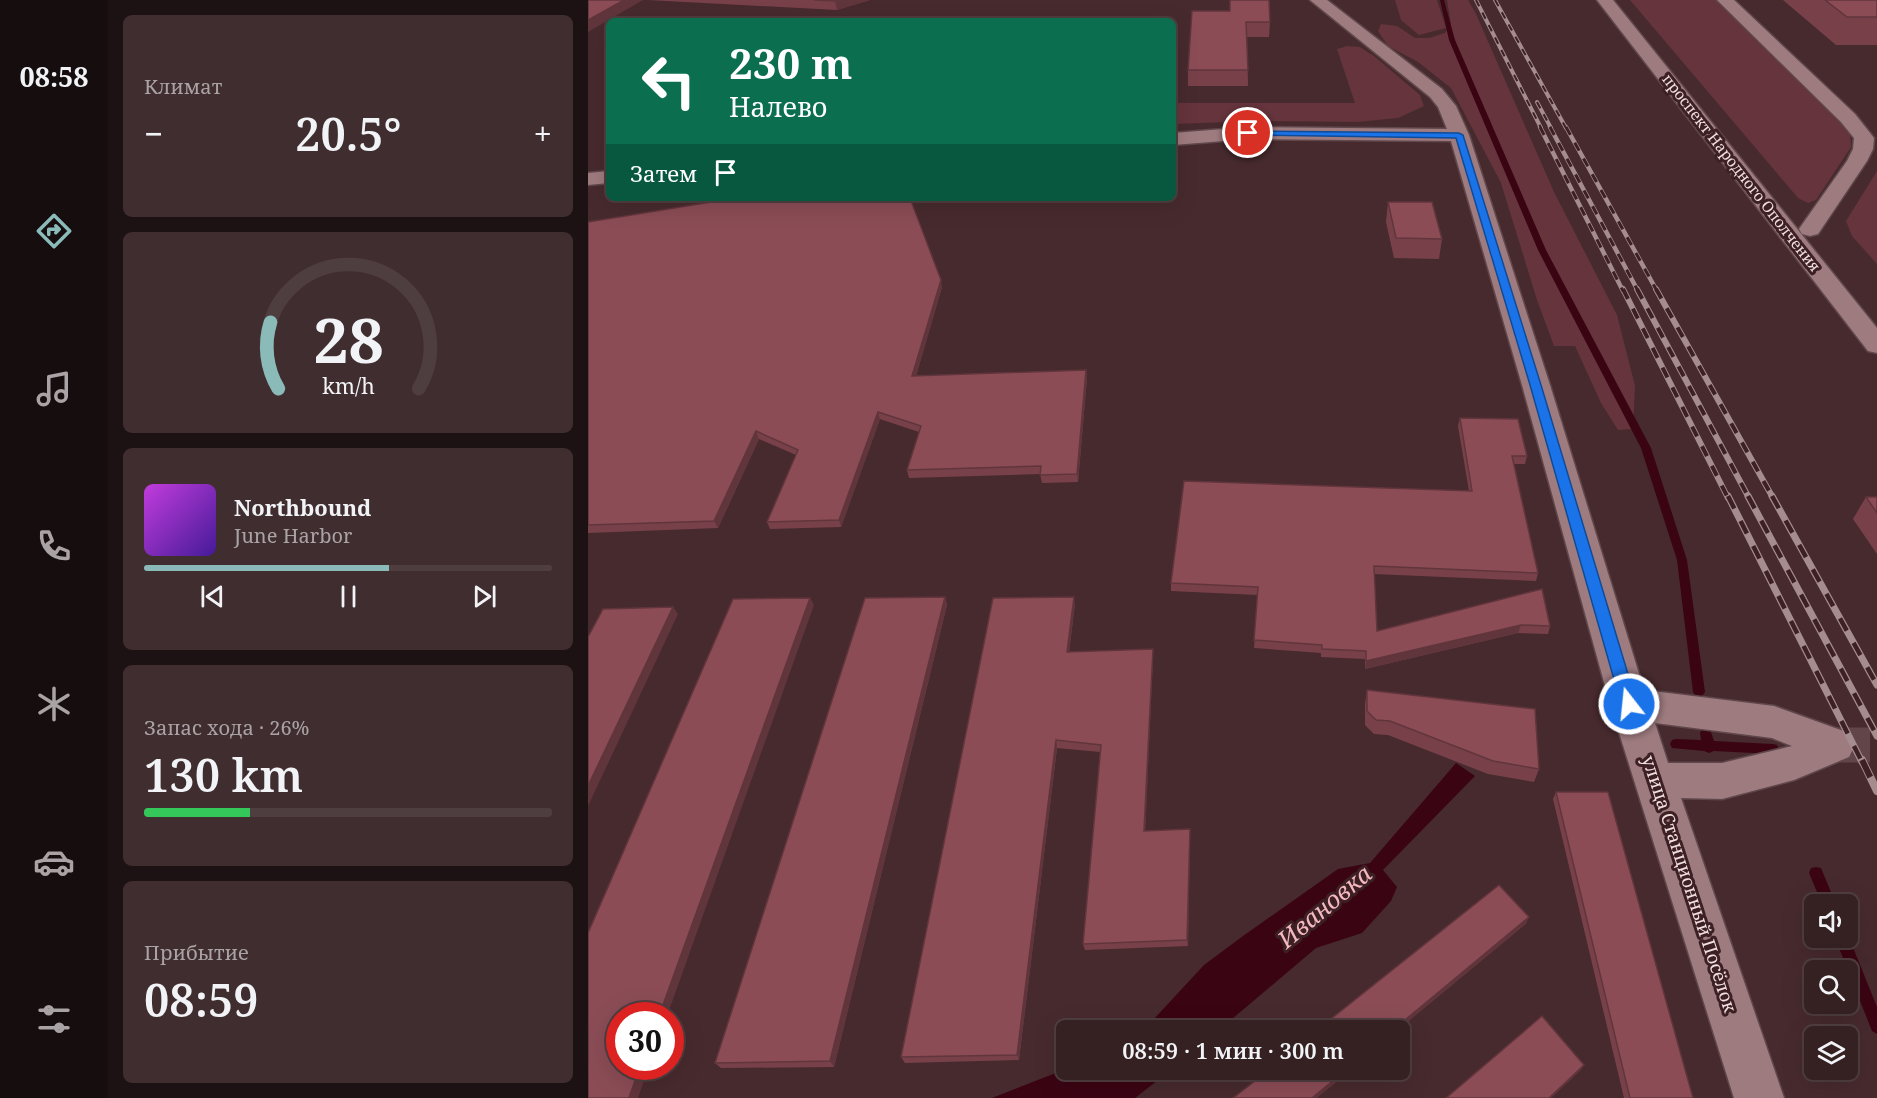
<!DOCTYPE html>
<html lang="ru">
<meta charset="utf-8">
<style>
body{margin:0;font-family:"Noto Serif",serif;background:#402d2f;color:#f1f3f6;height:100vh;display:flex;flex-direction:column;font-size:22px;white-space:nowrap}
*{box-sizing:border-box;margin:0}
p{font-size:20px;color:#aaa3a5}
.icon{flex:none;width:33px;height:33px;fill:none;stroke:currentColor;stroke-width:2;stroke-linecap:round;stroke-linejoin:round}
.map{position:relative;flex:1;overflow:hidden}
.panel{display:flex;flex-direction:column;gap:15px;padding:15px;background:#1d1213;width:480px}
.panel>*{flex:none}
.hud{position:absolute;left:18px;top:18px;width:570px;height:183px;border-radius:9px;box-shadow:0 6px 24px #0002,0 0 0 2px #4f3e40;background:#0b6e4f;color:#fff;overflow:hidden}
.controls{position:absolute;left:1216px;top:894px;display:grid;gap:12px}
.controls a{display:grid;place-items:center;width:54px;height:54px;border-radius:9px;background:#352022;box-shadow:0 6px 24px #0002,0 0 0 2px #4f3e40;font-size:30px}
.speed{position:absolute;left:18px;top:1002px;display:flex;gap:12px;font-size:30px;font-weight:700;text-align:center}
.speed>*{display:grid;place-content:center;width:78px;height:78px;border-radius:50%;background:#352022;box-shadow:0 6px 24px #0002,0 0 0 2px #4f3e40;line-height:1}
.speed .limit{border:9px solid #d22;background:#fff;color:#111}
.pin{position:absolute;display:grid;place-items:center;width:51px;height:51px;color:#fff;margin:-26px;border:3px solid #fff;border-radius:50%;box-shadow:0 2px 6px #0007}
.me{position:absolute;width:66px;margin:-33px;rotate:344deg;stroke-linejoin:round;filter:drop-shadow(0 0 4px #0008)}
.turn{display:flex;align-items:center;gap:21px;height:126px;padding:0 24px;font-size:27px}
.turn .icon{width:78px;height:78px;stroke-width:2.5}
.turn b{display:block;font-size:42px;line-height:51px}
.then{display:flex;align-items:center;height:57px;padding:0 24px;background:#0003;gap:12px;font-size:22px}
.big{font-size:45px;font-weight:600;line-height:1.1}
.panel .card{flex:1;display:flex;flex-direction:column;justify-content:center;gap:9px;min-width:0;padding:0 21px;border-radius:9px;background:#402d2f}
.panel .dial{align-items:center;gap:0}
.dial svg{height:156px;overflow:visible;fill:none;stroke:#4f3e40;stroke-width:7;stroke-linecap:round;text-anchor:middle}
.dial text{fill:#f1f3f6;stroke:none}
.song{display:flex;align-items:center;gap:18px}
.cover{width:72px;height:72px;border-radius:9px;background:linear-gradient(135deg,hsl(290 70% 55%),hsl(260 70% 35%))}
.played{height:6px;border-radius:3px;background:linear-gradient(90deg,#8bbbb9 60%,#4f3e40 60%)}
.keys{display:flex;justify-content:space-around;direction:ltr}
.heat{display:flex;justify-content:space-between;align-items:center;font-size:33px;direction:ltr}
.charge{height:9px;border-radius:4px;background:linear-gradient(90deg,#34c759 26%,#4f3e40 0)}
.trip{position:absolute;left:468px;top:1020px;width:354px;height:60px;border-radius:9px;background:#352022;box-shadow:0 6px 24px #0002,0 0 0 2px #4f3e40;font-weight:600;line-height:60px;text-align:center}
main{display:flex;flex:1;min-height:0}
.menu{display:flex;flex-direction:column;width:108px;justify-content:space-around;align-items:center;background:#150d0e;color:#aaa3a5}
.menu .icon{width:42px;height:42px}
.menu .active{color:#8bbbb9}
.menu b{font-size:27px;color:#f1f3f6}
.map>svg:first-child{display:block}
</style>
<main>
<nav class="menu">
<b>08:58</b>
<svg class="icon active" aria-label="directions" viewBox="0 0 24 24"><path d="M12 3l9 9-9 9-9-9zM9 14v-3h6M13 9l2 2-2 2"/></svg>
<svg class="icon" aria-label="music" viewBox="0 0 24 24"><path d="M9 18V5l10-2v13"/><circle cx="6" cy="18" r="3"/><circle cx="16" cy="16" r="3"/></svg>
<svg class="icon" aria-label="phone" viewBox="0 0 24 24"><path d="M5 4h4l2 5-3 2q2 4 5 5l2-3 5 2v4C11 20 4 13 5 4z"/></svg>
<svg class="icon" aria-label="climate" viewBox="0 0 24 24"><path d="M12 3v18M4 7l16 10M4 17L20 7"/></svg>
<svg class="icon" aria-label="car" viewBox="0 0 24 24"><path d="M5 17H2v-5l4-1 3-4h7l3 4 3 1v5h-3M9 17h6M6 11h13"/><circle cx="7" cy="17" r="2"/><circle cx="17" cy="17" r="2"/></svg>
<svg class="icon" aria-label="filters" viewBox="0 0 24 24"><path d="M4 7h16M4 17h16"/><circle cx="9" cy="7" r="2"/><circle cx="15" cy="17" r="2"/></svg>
</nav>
<section class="panel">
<div class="card"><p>Климат</p>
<div class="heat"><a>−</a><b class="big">20.5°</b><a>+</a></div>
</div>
<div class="card dial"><svg viewBox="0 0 100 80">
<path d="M14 69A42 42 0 1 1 86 69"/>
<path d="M14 69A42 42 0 0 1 10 35" stroke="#8bbbb9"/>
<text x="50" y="56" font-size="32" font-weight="700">28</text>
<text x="50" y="72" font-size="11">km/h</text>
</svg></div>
<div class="card">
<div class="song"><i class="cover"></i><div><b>Northbound</b><p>June Harbor</p></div></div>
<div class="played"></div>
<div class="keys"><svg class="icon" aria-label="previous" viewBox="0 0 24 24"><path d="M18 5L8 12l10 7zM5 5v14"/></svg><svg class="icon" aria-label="pause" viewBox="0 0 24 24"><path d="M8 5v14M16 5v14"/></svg><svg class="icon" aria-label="next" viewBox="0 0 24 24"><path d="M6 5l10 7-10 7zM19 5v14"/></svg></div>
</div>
<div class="card"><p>Запас хода · 26%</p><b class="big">130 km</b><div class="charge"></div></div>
<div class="card"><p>Прибытие</p><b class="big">08:59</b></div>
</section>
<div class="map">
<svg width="1289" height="1098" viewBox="0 0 1289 1098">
<rect width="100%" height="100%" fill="#472a2e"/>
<!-- green -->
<g fill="#65343c">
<path d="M807 0H849L858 28 831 35 813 20Z"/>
<path d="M859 0H880L888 14 966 192 1029 315 1047 386 1045 429 1030 430 1013 403 987 346H966L949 300 913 183 863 88 830 62 800 46 790 31 793 24 809 26 827 38H841L857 33 863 24Z"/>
<path d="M1042 0H1128L1248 116 1262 134 1263 147 1228 200 1220 203 1210 198Z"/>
<path d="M759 46 772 47 786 56 832 95 836 106 810 118 769 122 671 121 585 124V103H767L749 49Z"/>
<path d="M1289 171V264L1264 236 1258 221Z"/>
</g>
<!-- water -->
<g fill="#3b0413">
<path d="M868 763 887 776 795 870 809 887 803 901 774 933 728 948 631 1030H549L565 1020 616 965 655 936 750 869 782 863Z"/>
<path d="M478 1069V1070H583L547 1098H404Z"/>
</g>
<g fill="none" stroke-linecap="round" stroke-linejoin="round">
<!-- stream -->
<g fill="#3b0413" fill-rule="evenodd">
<path d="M852 0H856L867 40 958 250 1063 448 1099 560 1117 692 1115 695 1111 697 1107 695 1105 692 1089 560 1053 448 950 250 861 40Z"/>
<path d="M1118 728 1122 729 1126 741 1185 744 1189 745 1191 749 1189 753 1185 754 1126 751 1121 753 1116 751 1084 748 1082 744 1084 740 1088 739 1113 740 1112 733 1114 729Z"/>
<path d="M1228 867 1233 868 1248 904H1234L1221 873 1223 868Z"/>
<path d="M1260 935 1289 1007V1034L1284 1031 1247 938H1260Z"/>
</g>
<!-- minor-tunnel -->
<path stroke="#614549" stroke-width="35" stroke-dasharray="35 18" stroke-linecap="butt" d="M1247 745H1289"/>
<defs>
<g id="minor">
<path d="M722 0H739L854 89 868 106 881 135 962 385 1056 690 1186 706 1261 733 1267 745 1261 757 1206 780 1134 799 1093 798 1196 1098H1146L1022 704 934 385 863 141 661 139 585 145V133L661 127 859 129 850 107 842 97ZM1067 723 1184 738 1204 746 1134 763H1080Z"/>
<path d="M1009 0H1025L1289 328V353L1280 351Z"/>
<path d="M1129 0H1146L1267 114 1286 138 1285 149 1279 161 1230 234 1222 236 1214 234 1211 229 1259 161 1265 149 1266 138 1253 122Z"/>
<path d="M21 171V183L0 185V173Z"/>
</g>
</defs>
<!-- minor casing -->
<use href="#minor" stroke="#5f474b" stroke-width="3"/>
<!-- minor -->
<use href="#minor" fill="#9e7b7f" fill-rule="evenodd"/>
<defs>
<g id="rail-far4">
<path d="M888 0 953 128"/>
<path d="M907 0 978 128"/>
<path d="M949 102 963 128"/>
</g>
<g id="rail-far3">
<path d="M952 127 1035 291"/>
<path d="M962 127 1050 291"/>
<path d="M978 127 1069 291"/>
</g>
<g id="rail-far2">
<path d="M1035 289 1140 498"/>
<path d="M1049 289 1161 498"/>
<path d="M1068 289 1185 498"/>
</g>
<g id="rail-far1">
<path d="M1140 496 1274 762"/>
<path d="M1160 496 1289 736"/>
<path d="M1184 496 1289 685"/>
</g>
<path id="rail" d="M1274 760 1289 791"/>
</defs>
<!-- rail-far4 casing -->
<use href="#rail-far4" stroke="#a48c8f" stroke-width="4"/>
<!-- rail-far3 casing -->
<use href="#rail-far3" stroke="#a48c8f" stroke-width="4.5"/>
<!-- rail-far2 casing -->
<use href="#rail-far2" stroke="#a48c8f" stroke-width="6"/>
<!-- rail-far1 casing -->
<use href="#rail-far1" stroke="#a48c8f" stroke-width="7"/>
<!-- rail casing -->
<use href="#rail" stroke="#a48c8f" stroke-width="8"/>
<!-- rail-far4 -->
<use href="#rail-far4" stroke="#3c2024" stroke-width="2" stroke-dasharray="7" stroke-linecap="butt"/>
<!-- rail-far3 -->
<use href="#rail-far3" stroke="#3c2024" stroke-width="3" stroke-dasharray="9" stroke-linecap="butt"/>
<!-- rail-far2 -->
<use href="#rail-far2" stroke="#3c2024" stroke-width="4" stroke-dasharray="11" stroke-linecap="butt"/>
<!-- rail-far1 -->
<use href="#rail-far1" stroke="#3c2024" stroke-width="4.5" stroke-dasharray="14" stroke-linecap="butt"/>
<!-- rail -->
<use href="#rail" stroke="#3c2024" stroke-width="6" stroke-dasharray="19" stroke-linecap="butt"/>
</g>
<!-- wall -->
<g fill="#78414a">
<path d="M60 0H282L249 10Z"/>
<path d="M1195 0H1289V45H1248Z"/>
<path d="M642 11 682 22 681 37H659L660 86H600V70Z"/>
<path d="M800 202 854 239 851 259 806 258 798 222Z"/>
<path d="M0 222 354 287 328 376 498 370 499 378 490 482 454 483 452 474 321 478 319 470 331 432 292 419 253 527 182 529 179 522 208 455 171 439 130 528 0 533Z"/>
<path d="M872 418 939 456 937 464H926L950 573 948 581 786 574 789 631 954 589 962 626 960 634 930 633 777 669V659L733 657V653L666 648 670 595 583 591V583L881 491 870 426Z"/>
<path d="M1278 497H1289V554L1265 519Z"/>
<path d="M357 597 359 605 246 1067 133 1068 127 1063Z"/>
<path d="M487 604 481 652 565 656 557 831 602 836 600 946 497 950 495 944 512 752 469 748 431 1060 317 1063 313 1057Z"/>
<path d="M779 690 951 769 946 782 900 774 800 735 786 734 777 725V704Z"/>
<path d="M968 792 1105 1098H1036L965 799Z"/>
</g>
<!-- shaded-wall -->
<g fill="#61353c">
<path d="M36 0H55L0 32V20Z"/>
<path d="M250 0H282L249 10 247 1Z"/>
<path d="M353 280 354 287 326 383 324 376Z"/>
<path d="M498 370 499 378 490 482 489 474Z"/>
<path d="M290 412 292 419 253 527 251 520Z"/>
<path d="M168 431 171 439 130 528 126 521Z"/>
<path d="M357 597 359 605 246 1067 242 1061Z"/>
<path d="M486 597 487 604 480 660 479 652Z"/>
<path d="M222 598 226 605 79 1016H71Z"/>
<path d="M85 607 90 614 0 806V786Z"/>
<path d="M933 625 930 633 777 669 778 661Z"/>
<path d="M565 649V656L557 838 556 831Z"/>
<path d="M468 740 469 748 431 1060 429 1055Z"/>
<path d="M602 829V836L600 946 599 940Z"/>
<path d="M941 917 938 924 810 1030H805Z"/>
<path d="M996 1065 992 1071 963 1098H961Z"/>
<path d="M52 1066H61L50 1098H41Z"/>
<path d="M758 1070H763L729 1098H724Z"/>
</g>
<!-- building -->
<g fill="#8b4c56" stroke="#61353c" stroke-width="1.5">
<path d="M0 0H36L0 20Z"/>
<path d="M226 0H250L247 1Z"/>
<path d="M642 0H681L682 22H658L660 70H600L604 11H642Z"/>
<path d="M1237 0H1289V17H1259Z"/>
<path d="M148 198H322L353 280 324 376 498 370 489 474 452 475 453 466 319 470 333 426 290 412 251 520 179 522 210 450 168 431 126 521 0 525V222Z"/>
<path d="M800 202H844L854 239 808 238Z"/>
<path d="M872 418 930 419 939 456H924L950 573 786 566 789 631 954 589 962 626 933 625 778 661V651L734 649V645L666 640 670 587 583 583 596 481 884 491Z"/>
<path d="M1278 497H1289V513Z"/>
<path d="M357 597 242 1061 127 1063 277 598Z"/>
<path d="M486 597 479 652 565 649 556 831 602 829 599 940 495 944 513 745 468 740 429 1055 313 1057 405 598Z"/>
<path d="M222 598 71 1016H32V1066H52L41 1098H0V933L145 599Z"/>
<path d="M85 607 0 786V637L15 609Z"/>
<path d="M779 690 947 709 951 769 905 761 802 721 788 720 779 711Z"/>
<path d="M968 792H1020L1105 1098H1042Z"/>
<path d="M911 885 941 917 805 1030H729Z"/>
<path d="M954 1016 996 1065 961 1098H858Z"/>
<path d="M681 1070H758L724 1098H645Z"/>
</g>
<!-- route -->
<path fill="#1a73e8" stroke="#114b97" stroke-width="1.5" d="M658 131 871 133 875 135 953 385 1049 704 1047 709 1041 711 1036 709 1033 704 942 385 868 138 660 135 656 133Z"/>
<g text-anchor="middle" stroke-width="6" stroke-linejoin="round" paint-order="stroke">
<!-- far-street labels -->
<g font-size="15" fill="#f2dfe0" stroke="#3c2024">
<text transform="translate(1153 173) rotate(52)" y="5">проспект Народного Ополчения</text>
</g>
<!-- street labels -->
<g font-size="18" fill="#f2dfe0" stroke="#3c2024">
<text transform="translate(1101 884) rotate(72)" y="6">улица Станционный Посёлок</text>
</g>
<!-- near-water labels -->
<g font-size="24" font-style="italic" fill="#f4b9c0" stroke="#3c2024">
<text transform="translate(737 907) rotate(-40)" y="8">Ивановка</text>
</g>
</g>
</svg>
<div class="controls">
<a><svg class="icon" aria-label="sound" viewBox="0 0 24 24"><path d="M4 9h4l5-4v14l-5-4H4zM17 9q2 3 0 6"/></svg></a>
<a><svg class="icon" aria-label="search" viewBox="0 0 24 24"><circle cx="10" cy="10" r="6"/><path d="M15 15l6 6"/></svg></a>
<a><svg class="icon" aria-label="layers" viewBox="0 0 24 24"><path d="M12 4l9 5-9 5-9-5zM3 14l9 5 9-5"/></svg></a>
</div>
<div class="speed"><div class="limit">30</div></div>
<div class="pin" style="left:660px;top:133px;background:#d93025"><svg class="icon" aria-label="arrive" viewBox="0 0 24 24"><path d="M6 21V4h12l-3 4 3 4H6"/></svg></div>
<svg class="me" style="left:1041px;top:704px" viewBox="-20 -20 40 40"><circle r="17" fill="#1a73e8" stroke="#fff" stroke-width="3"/><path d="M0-11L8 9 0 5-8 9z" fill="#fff"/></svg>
<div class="trip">08:59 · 1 мин · 300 m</div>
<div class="hud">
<div class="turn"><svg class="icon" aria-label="left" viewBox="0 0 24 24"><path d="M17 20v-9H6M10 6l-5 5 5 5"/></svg><div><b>230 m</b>Налево</div></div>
<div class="then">Затем<svg class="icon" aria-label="arrive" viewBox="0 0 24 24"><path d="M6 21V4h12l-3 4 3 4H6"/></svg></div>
</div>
</div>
</main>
